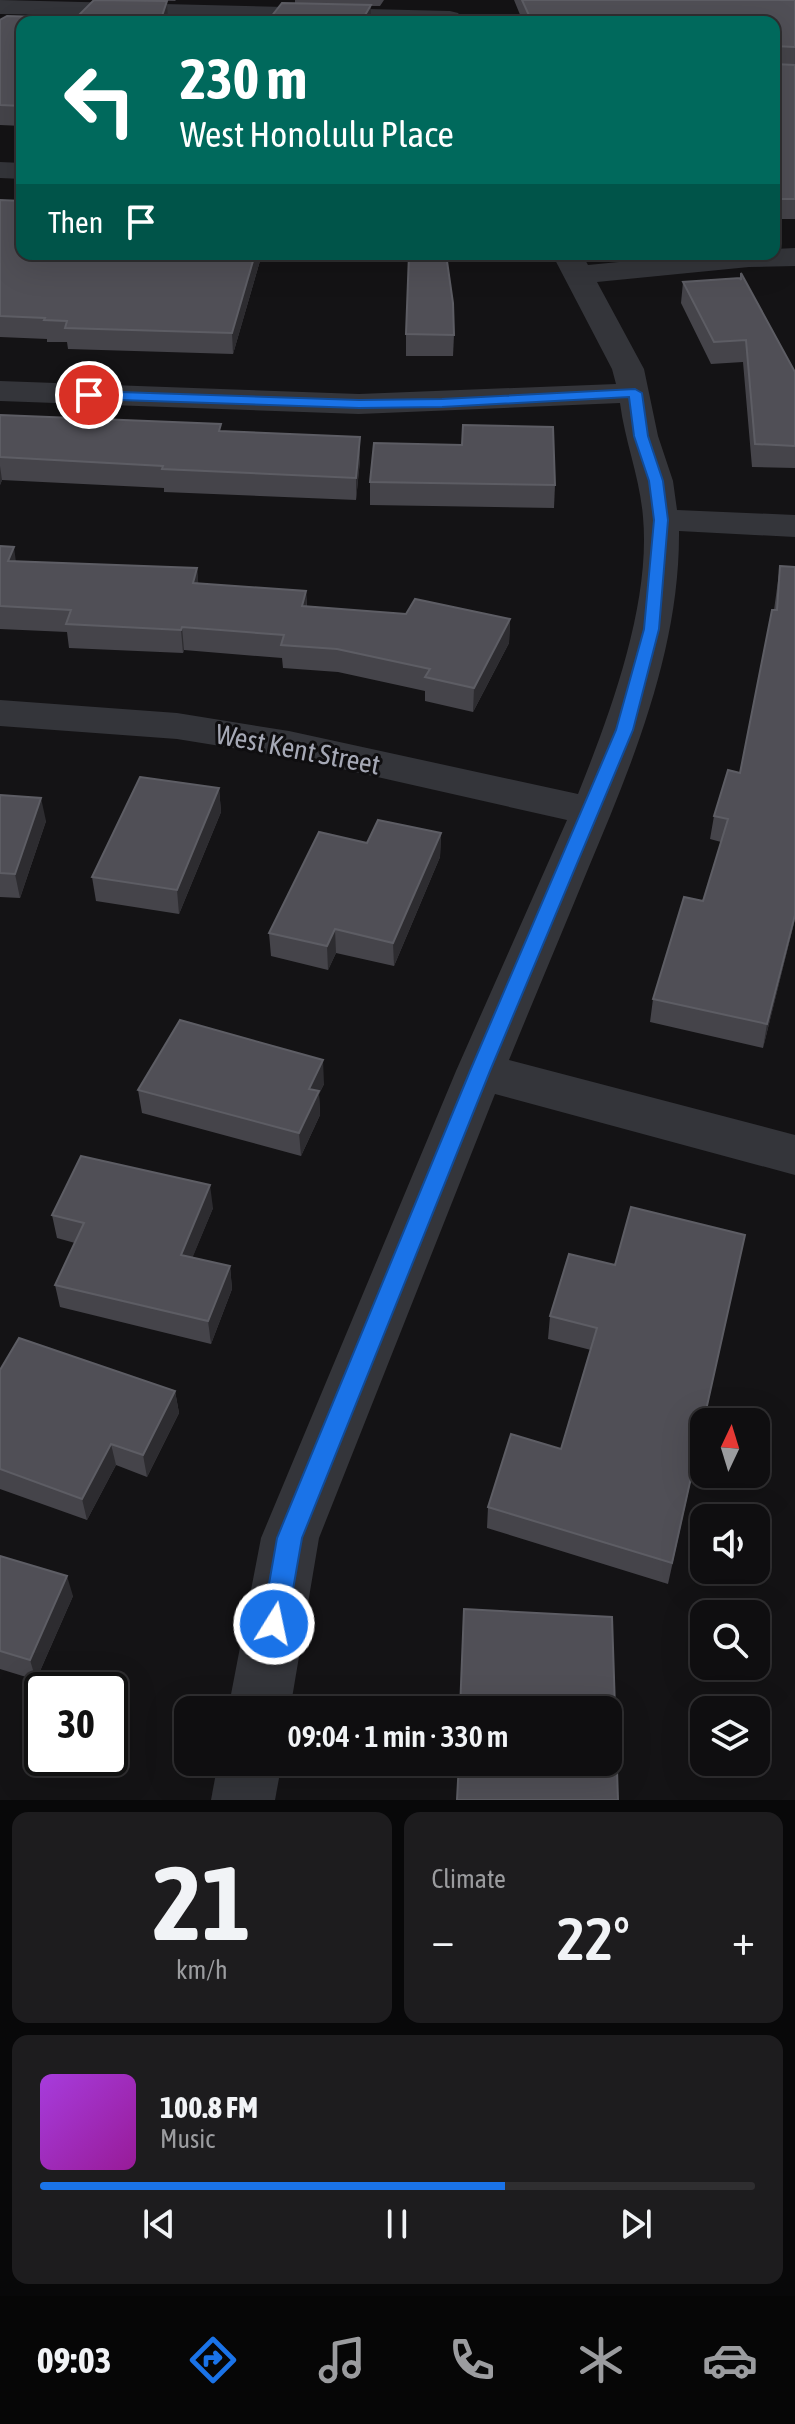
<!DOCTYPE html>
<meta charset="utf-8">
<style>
body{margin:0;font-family:"Asap Condensed",sans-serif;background:#1d1c1e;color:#f1f3f6;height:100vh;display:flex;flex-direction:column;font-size:30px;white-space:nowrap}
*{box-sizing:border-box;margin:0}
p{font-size:26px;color:#9b9c9f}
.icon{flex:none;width:44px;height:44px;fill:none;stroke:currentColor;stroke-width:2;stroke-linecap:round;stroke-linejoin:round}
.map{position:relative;height:1800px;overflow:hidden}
.sheet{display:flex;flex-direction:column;gap:12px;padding:12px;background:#080809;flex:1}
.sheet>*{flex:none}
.guide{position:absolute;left:16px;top:16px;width:764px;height:244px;border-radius:16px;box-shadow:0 8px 32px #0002,0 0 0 2px #2f2e30;background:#00695c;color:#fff;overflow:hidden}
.needle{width:52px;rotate:4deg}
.buttons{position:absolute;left:690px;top:1408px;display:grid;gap:16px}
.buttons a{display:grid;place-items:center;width:80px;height:80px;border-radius:16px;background:#0f0e10;box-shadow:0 8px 32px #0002,0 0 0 2px #2f2e30;font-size:40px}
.speed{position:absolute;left:24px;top:1672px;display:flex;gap:16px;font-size:40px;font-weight:700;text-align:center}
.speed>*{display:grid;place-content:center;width:104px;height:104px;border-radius:50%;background:#0f0e10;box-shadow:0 8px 32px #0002,0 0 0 2px #2f2e30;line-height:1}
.speed .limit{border:4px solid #111;border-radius:12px;background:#fff;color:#111}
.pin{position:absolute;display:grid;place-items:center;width:68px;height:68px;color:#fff;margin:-34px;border:4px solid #fff;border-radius:50%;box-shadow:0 2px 8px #0007}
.me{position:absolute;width:88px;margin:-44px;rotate:10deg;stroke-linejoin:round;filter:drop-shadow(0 0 6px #0008)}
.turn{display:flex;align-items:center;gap:28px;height:168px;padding:0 32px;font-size:36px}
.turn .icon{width:104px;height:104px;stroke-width:2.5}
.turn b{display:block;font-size:56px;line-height:68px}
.then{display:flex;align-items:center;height:76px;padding:0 32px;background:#0003;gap:16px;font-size:30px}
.big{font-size:60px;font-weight:600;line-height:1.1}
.sheet .tile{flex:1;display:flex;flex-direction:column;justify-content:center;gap:12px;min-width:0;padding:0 28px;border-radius:16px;background:#1d1c1e}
.sheet .dial{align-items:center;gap:0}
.dial b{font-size:104px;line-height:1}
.song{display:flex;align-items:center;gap:24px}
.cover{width:96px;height:96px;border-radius:12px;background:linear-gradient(135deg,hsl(280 70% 55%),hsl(300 70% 35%))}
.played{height:8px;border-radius:4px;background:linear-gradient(90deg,#1a73e8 65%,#2f2e30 65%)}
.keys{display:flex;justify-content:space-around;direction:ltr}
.heat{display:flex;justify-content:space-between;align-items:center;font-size:44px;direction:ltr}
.sheet .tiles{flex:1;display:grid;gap:12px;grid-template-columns:1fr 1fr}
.tile:last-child{grid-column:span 2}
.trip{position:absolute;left:174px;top:1696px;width:448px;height:80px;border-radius:16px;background:#0f0e10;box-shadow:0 8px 32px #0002,0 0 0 2px #2f2e30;font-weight:600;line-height:80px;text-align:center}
.tab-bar{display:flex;height:128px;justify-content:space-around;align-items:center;background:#060606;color:#9b9c9f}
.tab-bar .icon{width:56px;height:56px}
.tab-bar .active{color:#1a73e8}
.tab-bar b{font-size:36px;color:#f1f3f6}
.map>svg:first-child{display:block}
</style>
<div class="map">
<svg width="795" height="1800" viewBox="0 0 795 1800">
<rect width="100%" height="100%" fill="#141315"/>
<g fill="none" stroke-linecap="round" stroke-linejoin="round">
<!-- minor -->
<g fill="#34353a" fill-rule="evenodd">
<path d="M0 0 450 11 458 13 462 18 459 22 0 14Z"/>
<path d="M0 162 22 163V179L0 178Z"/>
<path d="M795 248V266L749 267 597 282 644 369 658 436 673 481 677 510 795 515V537L679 531C680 649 633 762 588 869 562 933 535 996 509 1060L795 1135V1175L495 1094 319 1538 290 1710H228L261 1538 456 1071 567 820 289 757 177 739 0 726V700L177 713 289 731 578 794C610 714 651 604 643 517 640 478 625 442 620 403L359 414 0 401V381L359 394 616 384 612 369 552 254H582L588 265 701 254H774V249Z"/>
<path d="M218 1762H282L275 1800H211Z"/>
</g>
</g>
<!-- wall -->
<g fill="#45444a">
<path d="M123 0H176L175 1Z"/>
<path d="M295 0H384L380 6H371V22L295 4Z"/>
<path d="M514 0H795V219H774V22H523Z"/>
<path d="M0 20H169L168 22H22V126L0 125Z"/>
<path d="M0 200 262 254 233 354 68 349 67 342H47V339L0 337Z"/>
<path d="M741 273 795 372V468L752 467 743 362 711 364 681 303 683 282 740 278Z"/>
<path d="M406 334 454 335 453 356H406Z"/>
<path d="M0 415 221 431 360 460 356 500 164 492V488L2 480 0 485Z"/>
<path d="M370 482 555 485 554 508 370 505Z"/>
<path d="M0 546 16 561 197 568 198 584 306 591 307 606 406 614 510 619 509 643 473 712 425 701V691L338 672 283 668 282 658 184 650 183 653 69 648 67 632 0 629Z"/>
<path d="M780 566 795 919 763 1048 650 1022 653 999 703 901 721 842 710 839 714 816 740 773 774 610Z"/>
<path d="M219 788 221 812 179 914 96 901 92 877Z"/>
<path d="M0 795 46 821 20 898 0 897Z"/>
<path d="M441 833 440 857 394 966 336 953 328 970 271 956 269 933 367 843Z"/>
<path d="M324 1084 319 1094 320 1115 301 1156 142 1113 138 1090Z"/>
<path d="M213 1208 192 1258 230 1266 232 1289 211 1344 60 1307 55 1285 75 1243 57 1238 52 1215Z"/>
<path d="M740 1258 668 1584 487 1528 488 1507 561 1449 591 1350 548 1339 550 1316 615 1265Z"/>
<path d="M0 1370 175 1391 179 1413 147 1477 116 1465 87 1520 0 1489Z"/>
<path d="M0 1556 73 1596 36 1680 0 1669Z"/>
</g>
<!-- shaded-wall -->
<g fill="#2d2c30">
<path d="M167 1 168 22H160Z"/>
<path d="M371 5V22H361Z"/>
<path d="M255 254H262L233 354 232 333Z"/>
<path d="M360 437V460L356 500V478Z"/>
<path d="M0 466 2 480 0 485Z"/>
<path d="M14 547 17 570 8 561Z"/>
<path d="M197 568 199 591 193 583Z"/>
<path d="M306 591 307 615 302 606Z"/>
<path d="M510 619 509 643 473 712 474 688Z"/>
<path d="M182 627 184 650 183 653 181 630Z"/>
<path d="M219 788 221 812 179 914 177 890Z"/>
<path d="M41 798 46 821 20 898 15 874Z"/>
<path d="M441 833 440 857 394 966 393 943Z"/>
<path d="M795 915V919L763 1048 767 1024Z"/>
<path d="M335 929 336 953 328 970 327 946Z"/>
<path d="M323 1060 324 1084 319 1094 320 1115 301 1156 299 1133 309 1089Z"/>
<path d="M210 1185 213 1208 184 1278 181 1255Z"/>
<path d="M230 1266 232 1289 211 1344 208 1321Z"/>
<path d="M175 1391 179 1413 147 1477 143 1455Z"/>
<path d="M111 1444 116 1465 87 1520 82 1499Z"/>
<path d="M67 1576 73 1596 36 1680 30 1660Z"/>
</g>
<!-- building -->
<g fill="#504f56" stroke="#5d5d64" stroke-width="2">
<path d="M94 0 167 1 160 22H22V106L0 105V20L7 16 76 18Z"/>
<path d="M522 0H795V47L774 46V64L795 65V199H774V22H532Z"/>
<path d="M282 3 371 5 361 22H267Z"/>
<path d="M0 200 22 201V254H255L232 333 65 328 67 321 44 320 45 318 0 316Z"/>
<path d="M409 254H446L453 303 454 335 406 334Z"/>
<path d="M741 273 795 372V446L755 444 746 340 714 342 683 282 740 278 741 280Z"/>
<path d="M0 415 221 424 219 431 360 437 356 478 162 469 163 466 0 457Z"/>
<path d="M463 425 553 427 555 485 370 482 374 443 462 445Z"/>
<path d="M0 546 14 547 8 561 197 568 193 583 306 591 302 606 406 614 415 599 510 619 474 688 425 677 430 669 337 649 281 645 284 635 182 627 181 630 66 624 71 610 0 606Z"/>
<path d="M780 566 795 567V915L767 1024 653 999 684 897 703 901 728 819 714 816 728 770 740 773 772 610H777Z"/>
<path d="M140 777 219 788 177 890 92 877Z"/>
<path d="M0 795 41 798 15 874 0 873Z"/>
<path d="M378 820 441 833 393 943 335 929 327 946 269 933 319 832 367 843Z"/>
<path d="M180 1020 323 1060 309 1089 319 1091 299 1133 138 1090Z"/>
<path d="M81 1156 210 1185 181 1255 230 1266 208 1321 55 1285 84 1223 52 1215Z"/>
<path d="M631 1207 745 1235 672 1563 488 1507 511 1434 561 1449 597 1328 550 1316 569 1254 615 1265Z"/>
<path d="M19 1338 175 1391 143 1455 111 1444 82 1499 0 1469V1370Z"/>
<path d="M0 1556 67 1576 30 1660 0 1651Z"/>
<path d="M464 1609 612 1617 618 1800H457L459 1762H608V1710H460Z"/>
</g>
<!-- route -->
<path fill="#1a73e8" stroke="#114b97" stroke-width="2" d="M635 389 642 393 648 436 663 481 668 520 659 629 633 730 490 1071 302 1538 287 1624 283 1632 274 1636 265 1632 262 1624 277 1538 470 1071 616 730 644 629 654 520 649 481 634 436 629 397 442 407 359 408 89 399 83 395 89 391 359 400 442 399Z"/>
<g text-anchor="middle" stroke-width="6" stroke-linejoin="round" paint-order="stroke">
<!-- street labels -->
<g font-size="28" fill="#a5a8b5" stroke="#0f0e10">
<text transform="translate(298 749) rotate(11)" y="10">West Kent Street</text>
</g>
</g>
</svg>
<div class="buttons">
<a><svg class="needle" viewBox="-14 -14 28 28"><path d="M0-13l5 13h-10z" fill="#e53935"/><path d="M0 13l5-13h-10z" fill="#9b9c9f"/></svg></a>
<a><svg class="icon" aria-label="sound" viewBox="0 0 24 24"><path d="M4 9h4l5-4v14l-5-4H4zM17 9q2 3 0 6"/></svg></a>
<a><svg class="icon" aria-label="search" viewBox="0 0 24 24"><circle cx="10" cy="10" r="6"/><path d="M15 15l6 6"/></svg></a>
<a><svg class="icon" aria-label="layers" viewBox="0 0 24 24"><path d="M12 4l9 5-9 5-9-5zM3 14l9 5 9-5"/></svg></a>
</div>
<div class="speed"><div class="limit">30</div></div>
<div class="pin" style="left:89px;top:395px;background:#d93025"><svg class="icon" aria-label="arrive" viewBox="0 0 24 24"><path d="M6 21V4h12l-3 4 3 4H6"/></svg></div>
<svg class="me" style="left:274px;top:1624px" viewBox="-20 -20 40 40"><circle r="17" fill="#1a73e8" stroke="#fff" stroke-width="3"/><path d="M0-11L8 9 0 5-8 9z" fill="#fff"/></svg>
<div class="trip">09:04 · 1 min · 330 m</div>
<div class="guide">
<div class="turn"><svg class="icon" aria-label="left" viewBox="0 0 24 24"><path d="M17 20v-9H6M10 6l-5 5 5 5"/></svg><div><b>230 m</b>West Honolulu Place</div></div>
<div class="then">Then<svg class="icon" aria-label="arrive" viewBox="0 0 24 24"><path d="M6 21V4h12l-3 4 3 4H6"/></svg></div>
</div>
</div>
<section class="sheet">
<div class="tiles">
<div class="tile dial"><b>21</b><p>km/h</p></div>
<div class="tile"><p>Climate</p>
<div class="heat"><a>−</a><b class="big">22°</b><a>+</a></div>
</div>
<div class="tile">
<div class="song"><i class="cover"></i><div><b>100.8 FM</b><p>Music</p></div></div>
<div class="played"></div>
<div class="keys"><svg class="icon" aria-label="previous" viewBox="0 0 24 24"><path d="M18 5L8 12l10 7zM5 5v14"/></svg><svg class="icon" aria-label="pause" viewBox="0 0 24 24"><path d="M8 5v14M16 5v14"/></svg><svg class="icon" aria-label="next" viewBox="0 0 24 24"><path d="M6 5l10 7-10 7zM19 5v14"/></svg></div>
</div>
</div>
</section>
<nav class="tab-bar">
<b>09:03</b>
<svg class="icon active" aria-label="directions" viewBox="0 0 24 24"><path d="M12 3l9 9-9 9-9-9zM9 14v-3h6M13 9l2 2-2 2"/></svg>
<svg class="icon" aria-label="music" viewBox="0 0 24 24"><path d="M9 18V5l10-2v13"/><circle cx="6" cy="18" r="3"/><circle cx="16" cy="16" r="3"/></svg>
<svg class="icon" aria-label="phone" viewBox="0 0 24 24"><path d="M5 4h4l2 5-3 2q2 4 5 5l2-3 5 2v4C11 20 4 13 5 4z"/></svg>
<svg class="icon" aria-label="climate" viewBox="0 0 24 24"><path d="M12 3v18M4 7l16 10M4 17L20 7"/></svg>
<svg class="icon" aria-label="car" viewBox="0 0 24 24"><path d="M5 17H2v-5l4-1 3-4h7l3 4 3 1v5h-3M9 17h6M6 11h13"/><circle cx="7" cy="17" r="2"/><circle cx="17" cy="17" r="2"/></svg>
</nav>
